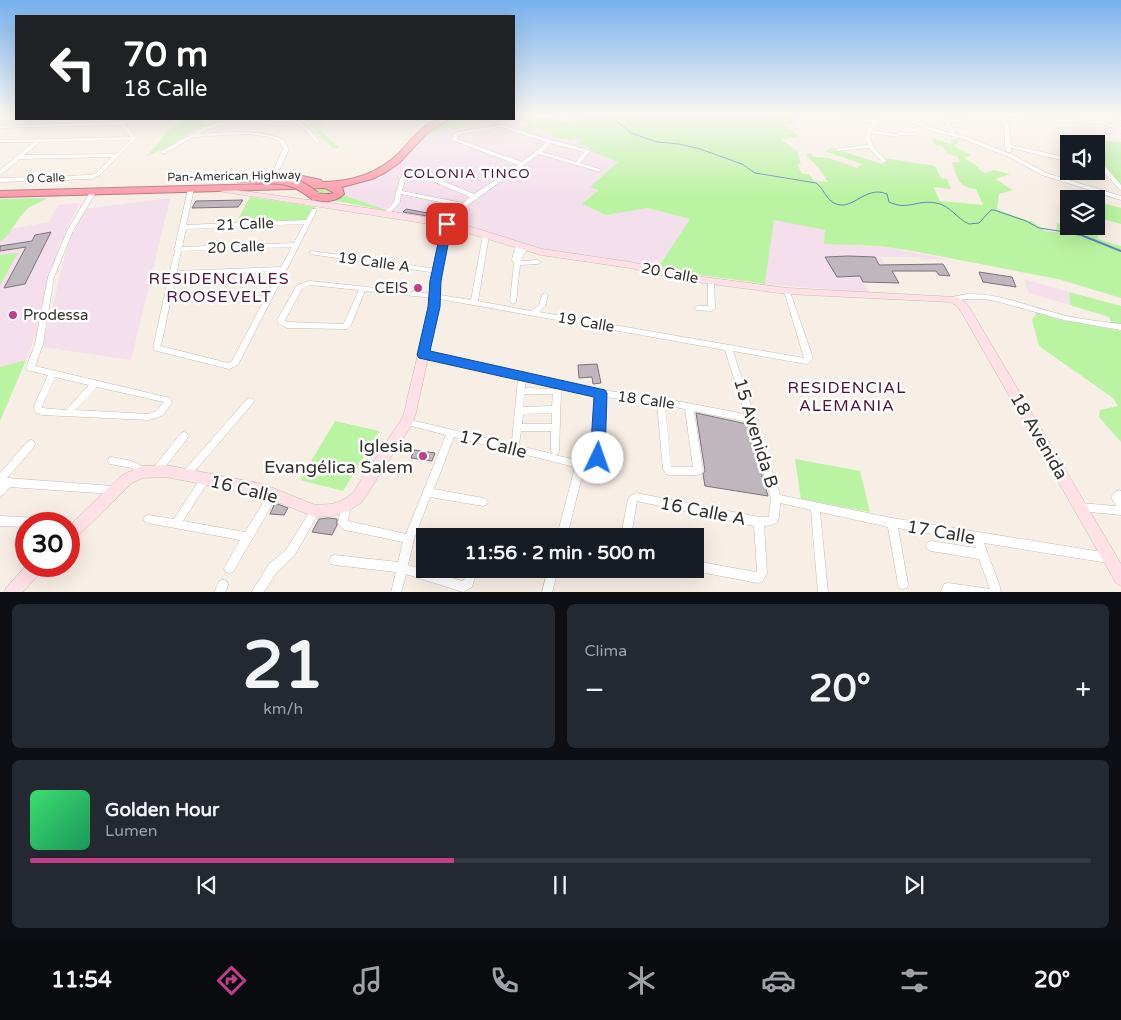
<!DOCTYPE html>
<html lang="es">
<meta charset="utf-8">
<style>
body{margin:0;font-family:"Varela Round",sans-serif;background:#242831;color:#f1f3f6;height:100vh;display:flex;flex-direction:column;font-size:19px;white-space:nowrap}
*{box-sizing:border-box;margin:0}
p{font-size:16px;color:#9ea1a6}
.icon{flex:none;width:28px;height:28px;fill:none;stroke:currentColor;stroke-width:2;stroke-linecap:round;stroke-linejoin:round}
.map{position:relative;height:592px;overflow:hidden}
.side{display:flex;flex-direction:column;gap:12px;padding:12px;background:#0d0f14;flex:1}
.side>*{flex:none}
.guide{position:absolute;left:15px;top:15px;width:500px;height:105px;border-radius:0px;box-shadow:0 5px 20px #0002;background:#202124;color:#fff;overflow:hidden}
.fabs{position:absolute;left:1060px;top:135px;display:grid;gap:10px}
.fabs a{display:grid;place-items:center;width:45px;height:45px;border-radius:0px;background:#171b24;box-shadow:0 5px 20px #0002;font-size:25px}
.speed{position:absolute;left:15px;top:512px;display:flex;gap:10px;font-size:25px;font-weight:700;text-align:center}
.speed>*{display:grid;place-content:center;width:65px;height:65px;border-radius:50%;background:#171b24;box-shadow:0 5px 20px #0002;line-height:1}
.speed .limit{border:8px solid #d22;background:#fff;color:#111}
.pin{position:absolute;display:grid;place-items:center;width:42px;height:42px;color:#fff;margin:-21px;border-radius:10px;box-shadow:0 2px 8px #0006}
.me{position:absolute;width:55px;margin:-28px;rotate:3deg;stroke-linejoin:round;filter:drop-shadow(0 0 4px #0008)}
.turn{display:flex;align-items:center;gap:18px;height:105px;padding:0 25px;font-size:22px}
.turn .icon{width:65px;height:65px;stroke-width:2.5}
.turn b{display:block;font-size:35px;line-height:42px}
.big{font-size:38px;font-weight:700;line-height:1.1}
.side .card{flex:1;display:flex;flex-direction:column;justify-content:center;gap:8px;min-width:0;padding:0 18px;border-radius:8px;background:#242831}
.side .dial{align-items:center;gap:0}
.dial b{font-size:65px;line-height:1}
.song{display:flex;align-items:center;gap:15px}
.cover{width:60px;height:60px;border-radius:8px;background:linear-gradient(135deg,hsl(140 70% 55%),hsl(150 70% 35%))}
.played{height:5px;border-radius:2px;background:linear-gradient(90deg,#c03f89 40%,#363941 40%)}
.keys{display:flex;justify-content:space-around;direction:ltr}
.heat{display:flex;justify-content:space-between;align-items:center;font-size:28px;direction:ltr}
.side .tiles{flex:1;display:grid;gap:12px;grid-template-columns:1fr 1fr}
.card:last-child{grid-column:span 2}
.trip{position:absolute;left:416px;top:528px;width:288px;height:50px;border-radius:0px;background:#171b24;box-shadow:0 5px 20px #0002;font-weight:700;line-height:50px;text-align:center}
.dock{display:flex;height:80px;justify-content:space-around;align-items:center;background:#090b0e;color:#9ea1a6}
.dock .icon{width:35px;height:35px}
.dock .on{color:#c03f89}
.dock b{font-size:22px;color:#f1f3f6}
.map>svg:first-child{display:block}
</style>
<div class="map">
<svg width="1121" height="593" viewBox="0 0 1121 593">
<rect width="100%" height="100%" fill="#f7eee5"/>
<!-- commercial -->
<g fill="#f5dfec">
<path d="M79 203 59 247 40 324 26 360 0 367V242L14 228 49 222 58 205Z"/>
<path d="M774 220 825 230V244L879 246 948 259 921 260 919 257H880L885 264H941L949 275 936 274 934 272H895L898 282H863L870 293 765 284Z"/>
<path d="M1024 279 1069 292 1070 305 1029 293Z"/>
</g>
<!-- industrial -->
<g fill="#f4dfed">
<path d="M515 118 531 124 521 131 528 133 536 128 577 137 584 140 579 144 618 162 591 186 600 190 582 204 606 215 647 208 690 219 657 269 525 246 474 228 389 211 346 196 332 189 373 178 403 157 405 158 428 135 450 127 454 130 483 119 496 124 502 119 509 121Z"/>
<path d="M170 198 131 360 43 347 67 246 85 209Z"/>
</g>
<!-- green -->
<g fill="#baf3a1">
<path d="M514 114H533L574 124 579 119 564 114H803L792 119 797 122 785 125 799 136 781 139 797 151 801 164H797L802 174H809L814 181 828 182 819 168 806 155 810 153 815 157 829 158 857 168 862 164 824 151 833 148 882 164 885 163 878 157 935 166 941 178 947 179 951 189 933 187 940 201 983 205 976 189C958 187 957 178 952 162H960L957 156 948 154 942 146 935 145 933 138 951 144 952 139 959 140 954 146 971 155 964 158 980 168 978 169 985 173 994 170 1010 174 995 179 1013 190 999 194 997 210 1033 222 1045 231 1056 232 1057 223 1085 231V226H1096V199H1090L1092 188 1100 192 1098 202 1121 208V224L1099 218 1098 239 1121 246V298L1058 279 913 251 879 246 824 244 825 230 774 220 765 284 657 269 690 219 647 208 606 215 582 204 599 190 590 187 618 162 589 150 591 148 578 144 584 140 577 137 571 141 546 133 548 131 536 128 528 133 520 131 531 124 514 118Z"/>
<path d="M182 119H226L194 130 170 146 147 156 169 130Z"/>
<path d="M304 119H328L319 126 321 131 339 147 336 149 332 148Z"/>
<path d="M451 119H513L509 121 502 119 496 124 483 119 454 130 450 127 428 135 405 158 403 157 426 130Z"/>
<path d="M1081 139 1121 142V190L1096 160V144H1086Z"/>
<path d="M313 189H332L346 196 389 211 326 199Z"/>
<path d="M250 197 315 207 305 221 236 223Z"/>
<path d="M46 198C40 204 32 204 26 210 16 220 11 234 0 242V199Z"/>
<path d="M18 253 0 285V255Z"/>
<path d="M1069 292 1121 306V325L1112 323 1109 317 1070 305Z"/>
<path d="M1037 312 1057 319 1121 331V442L1099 417 1100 410 1118 406 1113 398 1039 346 1032 320Z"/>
<path d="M26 360 0 421V367Z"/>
<path d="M335 421 379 431 343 491 300 480Z"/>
<path d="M795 459 860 471 870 512 801 499Z"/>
</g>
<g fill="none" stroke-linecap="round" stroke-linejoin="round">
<!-- stream-far1 -->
<path stroke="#5c88ba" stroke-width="1" d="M603 114 613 118 631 133 657 142 679 144 700 149 742 164 755 173 816 183C823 188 825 196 831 201 850 216 864 184 887 194L889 202C908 211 918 199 936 203 950 205 957 219 969 224L979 223 991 210H994L1026 221 1039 228 1072 233"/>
<!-- stream -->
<path stroke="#5c88ba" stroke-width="2" d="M1064 232 1081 235 1121 251"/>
</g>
<!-- building -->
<g fill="#c0b6be" stroke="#7d747b">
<path d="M243 200 238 207 192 208 196 201Z"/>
<path d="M406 209 433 214 446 217 445 219 403 212Z"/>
<path d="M51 232 25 284 4 288 26 247 0 251V246L32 241 35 235Z"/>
<path d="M848 256 875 257 879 265 943 264 950 276 939 275 936 271H892L899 283 863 282 860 276 837 277 825 257Z"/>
<path d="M979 272 1012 277 1016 287 983 282Z"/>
<path d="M597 364 601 383 593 384 592 377 579 378 578 365Z"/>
<path d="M696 413 747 424 768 496 705 486 703 474 705 471Z"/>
<path d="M414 450 435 453 432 461 411 458Z"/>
<path d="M275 503 288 508 284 515 270 514Z"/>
<path d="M328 518 337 519V525L332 535 312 532 319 519Z"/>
</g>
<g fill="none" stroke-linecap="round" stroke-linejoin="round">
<defs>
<g id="street">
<path d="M885 114H897L936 129 950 133 944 121V120L967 119V120L965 121 949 122 956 134 967 137 1013 155 1046 173 1121 196V200L1042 175 1009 157 963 139 932 131 891 115 877 124 871 130 896 134 899 132 914 133 916 134 914 135H900L897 137 870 133C870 145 877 152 886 160V162H882L869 148 837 151 836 150 839 148 868 145C864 136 865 129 873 122L826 120 824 119 826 118 877 120Z"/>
<path d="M995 114H1000L1003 118 1099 121 1121 127V130L1099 123 1005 120 1008 124 1011 145 1069 158V162L1011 148V152H1007L1005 146 1004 124Z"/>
<path d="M1109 114H1115L1121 117V120Z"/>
<path d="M17 119H24L6 124 4 123Z"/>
<path d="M116 119H120L125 122V124L136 138 100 175 92 179 0 182V178L91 175 96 173 112 157 20 159 0 175V170L34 142H0V140L130 137 120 125 0 128V126L118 122ZM130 140 116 154 24 155 40 142Z"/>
<path d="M231 119H237L207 130 199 134C228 132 255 129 283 139L289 149 276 177H272L271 176 283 149 279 141 270 137 249 134 227 135 193 137 165 153H161L160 152 203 128Z"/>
<path d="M261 119C275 119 296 116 307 127 312 131 316 137 320 142L316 143 303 128 295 123 263 120Z"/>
<path d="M501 125 551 140 589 150 590 151 580 163 602 170 599 172 597 171 539 154 468 205 467 206C459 210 454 218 449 225L447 226 444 224 450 214 459 206 401 194 400 202 390 213H386V211L394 202 396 193 395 192 397 191 400 178 406 173 419 171 474 194 518 165 452 140 453 135 458 132ZM501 127 546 142 539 149 522 162 457 139V137L461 134ZM550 143 584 152 576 162 542 152ZM410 175H418L470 197 463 203 402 191 405 180Z"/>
<path d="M1079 140H1083L1086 144H1081L1079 141Z"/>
<path d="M1096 158H1098L1121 185V190L1119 189 1096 163Z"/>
<path d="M191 187 194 189 186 225 306 220 312 209H316L317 210 238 365 229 369 157 351 154 350 153 348 163 302V301L164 299 169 274V273L170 271 175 250 174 249 175 247 188 189ZM304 224 294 243 182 247 186 229ZM292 247 281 267 177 271 181 251ZM279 271 266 296 171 299 176 275ZM264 300 232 361 228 363 161 346 170 303Z"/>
<path d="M93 190 96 192 73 231 54 277 43 344 35 366 170 398 172 403 162 416 149 420 42 415C36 413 34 412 34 406L48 375 27 370 26 368 35 344 48 277 67 231 90 192ZM55 377 89 385 66 410 42 408V406ZM97 387 164 402 156 411 149 414 75 410Z"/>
<path d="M486 233 489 235 478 301 531 311 539 305 542 295 545 293 548 295 545 306 539 312 804 358 784 291 785 289H789L813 358 809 363 806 364 733 351 780 495 892 518 1108 553 1112 554 1113 558 1112 562 1108 563 984 543 1000 587 1001 593H940L944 584 948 583 990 589 979 559 931 551 927 549 926 546 927 543 931 541 976 548 973 541 898 528 908 584 907 588 903 589 899 588 898 584 888 527 820 512 828 593H818L811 510 780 503C779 518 781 525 764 526L767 573 762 582 758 583 695 571 691 569H695V561L756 572 757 571 754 526 637 501 631 536H621L628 499 630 496 636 493 759 517H769L771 498 748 422 694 411 703 471 701 474 698 475H669L666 474 663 469 657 404 605 397 602 458 601 461 598 462 595 461 594 458 597 395 526 380 525 388 560 389 561 391 559 451 558 454 555 455 581 461 584 468 567 536H557L575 467 454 437 434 489 483 498 486 499 488 502 486 505 483 506 430 497 414 539 408 565 462 581 464 580 467 569H477L472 587 463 592 406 574 401 593H391L396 572 335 565 331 564 330 560 331 556 335 555 398 562 403 542 345 530 342 528 338 523 342 503 345 502 348 503 350 506 348 521 406 534 446 435 404 424 403 422 404 420 407 419 553 454 551 451V431H521L519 444 516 445 513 444 512 441 518 378 423 358 420 357 419 355 420 353 423 352 520 373 522 372 525 374 601 390 661 398 745 414 725 350 434 298 365 291 351 325 347 329 287 328C282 326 279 325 277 320L297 285 310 281 434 294 471 300 483 235ZM310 285 359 290 344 323 343 324 288 322 285 321V320L302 289ZM524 394H553L552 406 523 407ZM665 405 685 409 693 467H671ZM552 413V424H522L523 414Z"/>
<path d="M518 244 521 246V249L524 246 527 248 521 261 538 260 541 262 538 264 520 265 516 302 513 304 510 302 514 263 512 260 515 246Z"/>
<path d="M312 251 437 269 440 271 437 273 310 254 309 253Z"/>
<path d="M709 279H713L714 281 715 309 711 311 696 310 694 308 698 306H708V281Z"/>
<path d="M968 294C1001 294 1021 304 1052 312 1074 319 1098 321 1121 324V330L1064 320 996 301 983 299H968L952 301 949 299 952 297Z"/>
<path d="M250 398 253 399 254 401 253 403 189 478 186 479 183 478 181 475 183 472 247 399Z"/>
<path d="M184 432 187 433 188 436 187 439 160 473 157 474 154 473 152 470 154 467 181 433Z"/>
<path d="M31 440 34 441 35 444 34 447 7 478 113 486 116 487 118 490 116 493 113 494 10 487 3 495 0 496V473L28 441Z"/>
<path d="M112 457C125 460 139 460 147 472L145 475 142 476 139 475 132 468 109 464 108 461 109 458Z"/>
<path d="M205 475 208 476 210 479 208 482 183 521 245 532 271 490 274 489 277 490 279 493 233 572 229 573 225 572 224 568 240 540 148 523 145 522 143 519 145 516 148 515 174 519 202 476Z"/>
<path d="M1119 490 1121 491V515L1080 511 1077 510 1075 507 1077 504 1080 503 1116 506 1111 497 1116 491Z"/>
<path d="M315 507 318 508 320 511 294 556 277 572 263 593H251L269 564 286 550 312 508Z"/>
<path d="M0 516 61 519 64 521 66 524H26V527L0 526Z"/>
<path d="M548 569H558L552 593H542Z"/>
<path d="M223 580 227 581 228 585 225 593H214L219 581Z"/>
</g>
<g id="secondary">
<path d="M215 187 395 212 447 221 478 229 542 249 630 262 689 275 787 288 956 297 965 302 971 310 1121 564V586L1116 583 963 315 957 306 950 302 787 294 689 281 630 268 541 255 451 228 440 281 439 307 416 413 411 426 362 502 350 510 332 516 315 517 262 496 166 477 143 478 132 483 74 540 69 542V526L122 475 142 466 166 465 263 484 315 505 332 504 341 501 352 494 401 420 404 413 429 307 430 281 442 226 218 191H215Z"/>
<path d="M26 566H44L42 571 22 593H4L6 588Z"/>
</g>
<path id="highway" d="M439 119H450L427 133 399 163 386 172 372 179 342 187 344 194C336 202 320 204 311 197 316 191 326 196 334 193L325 188 0 197V191L307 183 288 179 237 182 232 179 237 176 288 173 321 180 322 182C351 182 380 173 400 152 412 139 422 125 439 119Z"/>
</defs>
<!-- street casing -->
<use href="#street" stroke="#c5bdb5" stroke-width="1"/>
<!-- secondary casing -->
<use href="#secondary" stroke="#c5bdb5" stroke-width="1"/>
<!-- highway casing -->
<use href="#highway" stroke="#b6777f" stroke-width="2"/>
<!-- street -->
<use href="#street" fill="#fff" fill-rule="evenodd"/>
<!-- secondary -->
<use href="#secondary" fill="#fee1e6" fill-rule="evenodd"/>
<!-- highway -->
<use href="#highway" fill="#fb9cab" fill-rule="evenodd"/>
<defs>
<path id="highway-bridge" d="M255 179C282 178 294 179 315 196"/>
</defs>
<!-- highway-bridge casing -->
<use href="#highway-bridge" stroke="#b6777f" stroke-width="11" stroke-linecap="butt"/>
<!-- highway-bridge -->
<use href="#highway-bridge" stroke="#fb9cab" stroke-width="9"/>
</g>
<!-- sky -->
<linearGradient id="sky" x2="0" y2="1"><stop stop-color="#77b1ee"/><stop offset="0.58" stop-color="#fbf7f3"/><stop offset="1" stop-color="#fbf7f3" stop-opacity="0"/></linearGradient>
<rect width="1121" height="197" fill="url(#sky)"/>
<!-- route -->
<path fill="#1a73e8" stroke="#114b97" d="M447 221 452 224 441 281 440 307 430 351 605 390 607 393 605 458 603 462 598 464 593 462 590 458 594 397 419 358 417 355 428 307 430 281 442 224Z"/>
<!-- markers -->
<g fill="#c03f89" stroke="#fff" stroke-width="2">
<circle cx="418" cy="288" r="5"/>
<circle cx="13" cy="315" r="5"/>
<circle cx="423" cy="456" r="5"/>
</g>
<g text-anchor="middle" stroke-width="5" stroke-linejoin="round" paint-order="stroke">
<!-- far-street labels -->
<g font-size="12" fill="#35322e" stroke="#fff">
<text transform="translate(234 176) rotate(-1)" y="4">Pan-American Highway</text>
<text transform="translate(46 178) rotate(-2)" y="4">0 Calle</text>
</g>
<!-- far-neighbourhood labels -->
<g font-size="14" letter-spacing="1" fill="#511337" stroke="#fff">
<text x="467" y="178">COLONIA TINCO</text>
</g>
<!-- street labels -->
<g font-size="15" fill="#35322e" stroke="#fff">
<text transform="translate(245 224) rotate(-2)" y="5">21 Calle</text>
<text transform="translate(236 247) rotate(-2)" y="5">20 Calle</text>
<text transform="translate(374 262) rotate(8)" y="5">19 Calle A</text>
<text transform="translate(670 273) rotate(11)" y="5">20 Calle</text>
<text transform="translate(586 322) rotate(10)" y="5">19 Calle</text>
<text transform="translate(646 400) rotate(8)" y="5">18 Calle</text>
</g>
<!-- poi labels -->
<g font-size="15" fill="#35322e" stroke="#fff" text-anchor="end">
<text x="408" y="293">CEIS</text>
<text x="23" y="320" text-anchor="start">Prodessa</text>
</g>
<!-- neighbourhood labels -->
<g font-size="16" letter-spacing="1" fill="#511337" stroke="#fff">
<text x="219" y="284">RESIDENCIALES<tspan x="219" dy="18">ROOSEVELT</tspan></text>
<text x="847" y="393">RESIDENCIAL<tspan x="847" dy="18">ALEMANIA</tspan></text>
</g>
<!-- near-street labels -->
<g font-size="18" fill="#35322e" stroke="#fff">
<text transform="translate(756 433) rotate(73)" y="6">15 Avenida B</text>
<text transform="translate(1039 436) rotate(60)" y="6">18 Avenida</text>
<text transform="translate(493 444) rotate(14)" y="6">17 Calle</text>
<text transform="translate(244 489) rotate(14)" y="6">16 Calle</text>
<text transform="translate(703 511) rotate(11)" y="6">16 Calle A</text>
<text transform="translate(941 532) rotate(10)" y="6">17 Calle</text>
</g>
<!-- near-poi labels -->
<g font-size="18" fill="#35322e" stroke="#fff" text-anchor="end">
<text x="413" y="452">Iglesia<tspan x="413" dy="21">Evangélica Salem</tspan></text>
</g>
</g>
</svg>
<div class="fabs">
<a><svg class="icon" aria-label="sound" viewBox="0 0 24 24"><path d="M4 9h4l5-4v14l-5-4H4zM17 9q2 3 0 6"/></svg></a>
<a><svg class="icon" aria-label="layers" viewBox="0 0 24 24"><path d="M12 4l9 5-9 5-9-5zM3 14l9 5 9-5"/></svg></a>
</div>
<div class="speed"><div class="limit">30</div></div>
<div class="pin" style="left:447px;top:224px;background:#d93025"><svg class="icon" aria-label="arrive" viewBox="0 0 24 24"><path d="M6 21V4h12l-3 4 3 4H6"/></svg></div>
<svg class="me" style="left:598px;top:458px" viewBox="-20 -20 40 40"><circle r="19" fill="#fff"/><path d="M0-13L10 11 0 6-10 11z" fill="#1a73e8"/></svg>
<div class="trip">11:56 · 2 min · 500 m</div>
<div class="guide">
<div class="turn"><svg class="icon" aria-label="left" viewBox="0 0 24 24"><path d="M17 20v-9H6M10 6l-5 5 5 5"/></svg><div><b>70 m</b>18 Calle</div></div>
</div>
</div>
<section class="side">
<div class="tiles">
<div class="card dial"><b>21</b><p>km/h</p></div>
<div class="card"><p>Clima</p>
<div class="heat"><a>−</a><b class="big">20°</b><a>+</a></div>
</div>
<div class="card">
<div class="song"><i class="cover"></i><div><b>Golden Hour</b><p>Lumen</p></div></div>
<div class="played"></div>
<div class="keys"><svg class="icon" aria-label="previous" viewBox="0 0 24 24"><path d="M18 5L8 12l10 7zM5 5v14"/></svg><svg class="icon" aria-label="pause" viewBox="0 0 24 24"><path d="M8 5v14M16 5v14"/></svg><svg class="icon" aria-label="next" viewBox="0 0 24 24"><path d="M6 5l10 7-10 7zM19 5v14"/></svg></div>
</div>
</div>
</section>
<nav class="dock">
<b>11:54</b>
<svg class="icon on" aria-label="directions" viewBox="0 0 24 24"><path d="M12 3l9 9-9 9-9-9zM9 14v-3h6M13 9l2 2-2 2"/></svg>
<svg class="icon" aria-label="music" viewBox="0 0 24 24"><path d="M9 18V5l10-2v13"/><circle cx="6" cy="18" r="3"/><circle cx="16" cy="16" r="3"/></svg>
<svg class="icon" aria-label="phone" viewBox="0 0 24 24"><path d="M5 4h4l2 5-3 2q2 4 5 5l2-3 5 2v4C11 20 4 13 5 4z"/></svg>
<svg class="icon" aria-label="climate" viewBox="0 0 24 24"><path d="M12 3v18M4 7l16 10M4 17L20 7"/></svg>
<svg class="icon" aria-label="car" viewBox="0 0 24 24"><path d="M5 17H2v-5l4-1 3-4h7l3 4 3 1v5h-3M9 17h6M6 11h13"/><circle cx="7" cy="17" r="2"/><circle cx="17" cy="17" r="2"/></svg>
<svg class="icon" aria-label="filters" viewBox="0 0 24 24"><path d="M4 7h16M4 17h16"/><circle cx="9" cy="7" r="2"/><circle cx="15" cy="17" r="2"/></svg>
<b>20°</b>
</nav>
